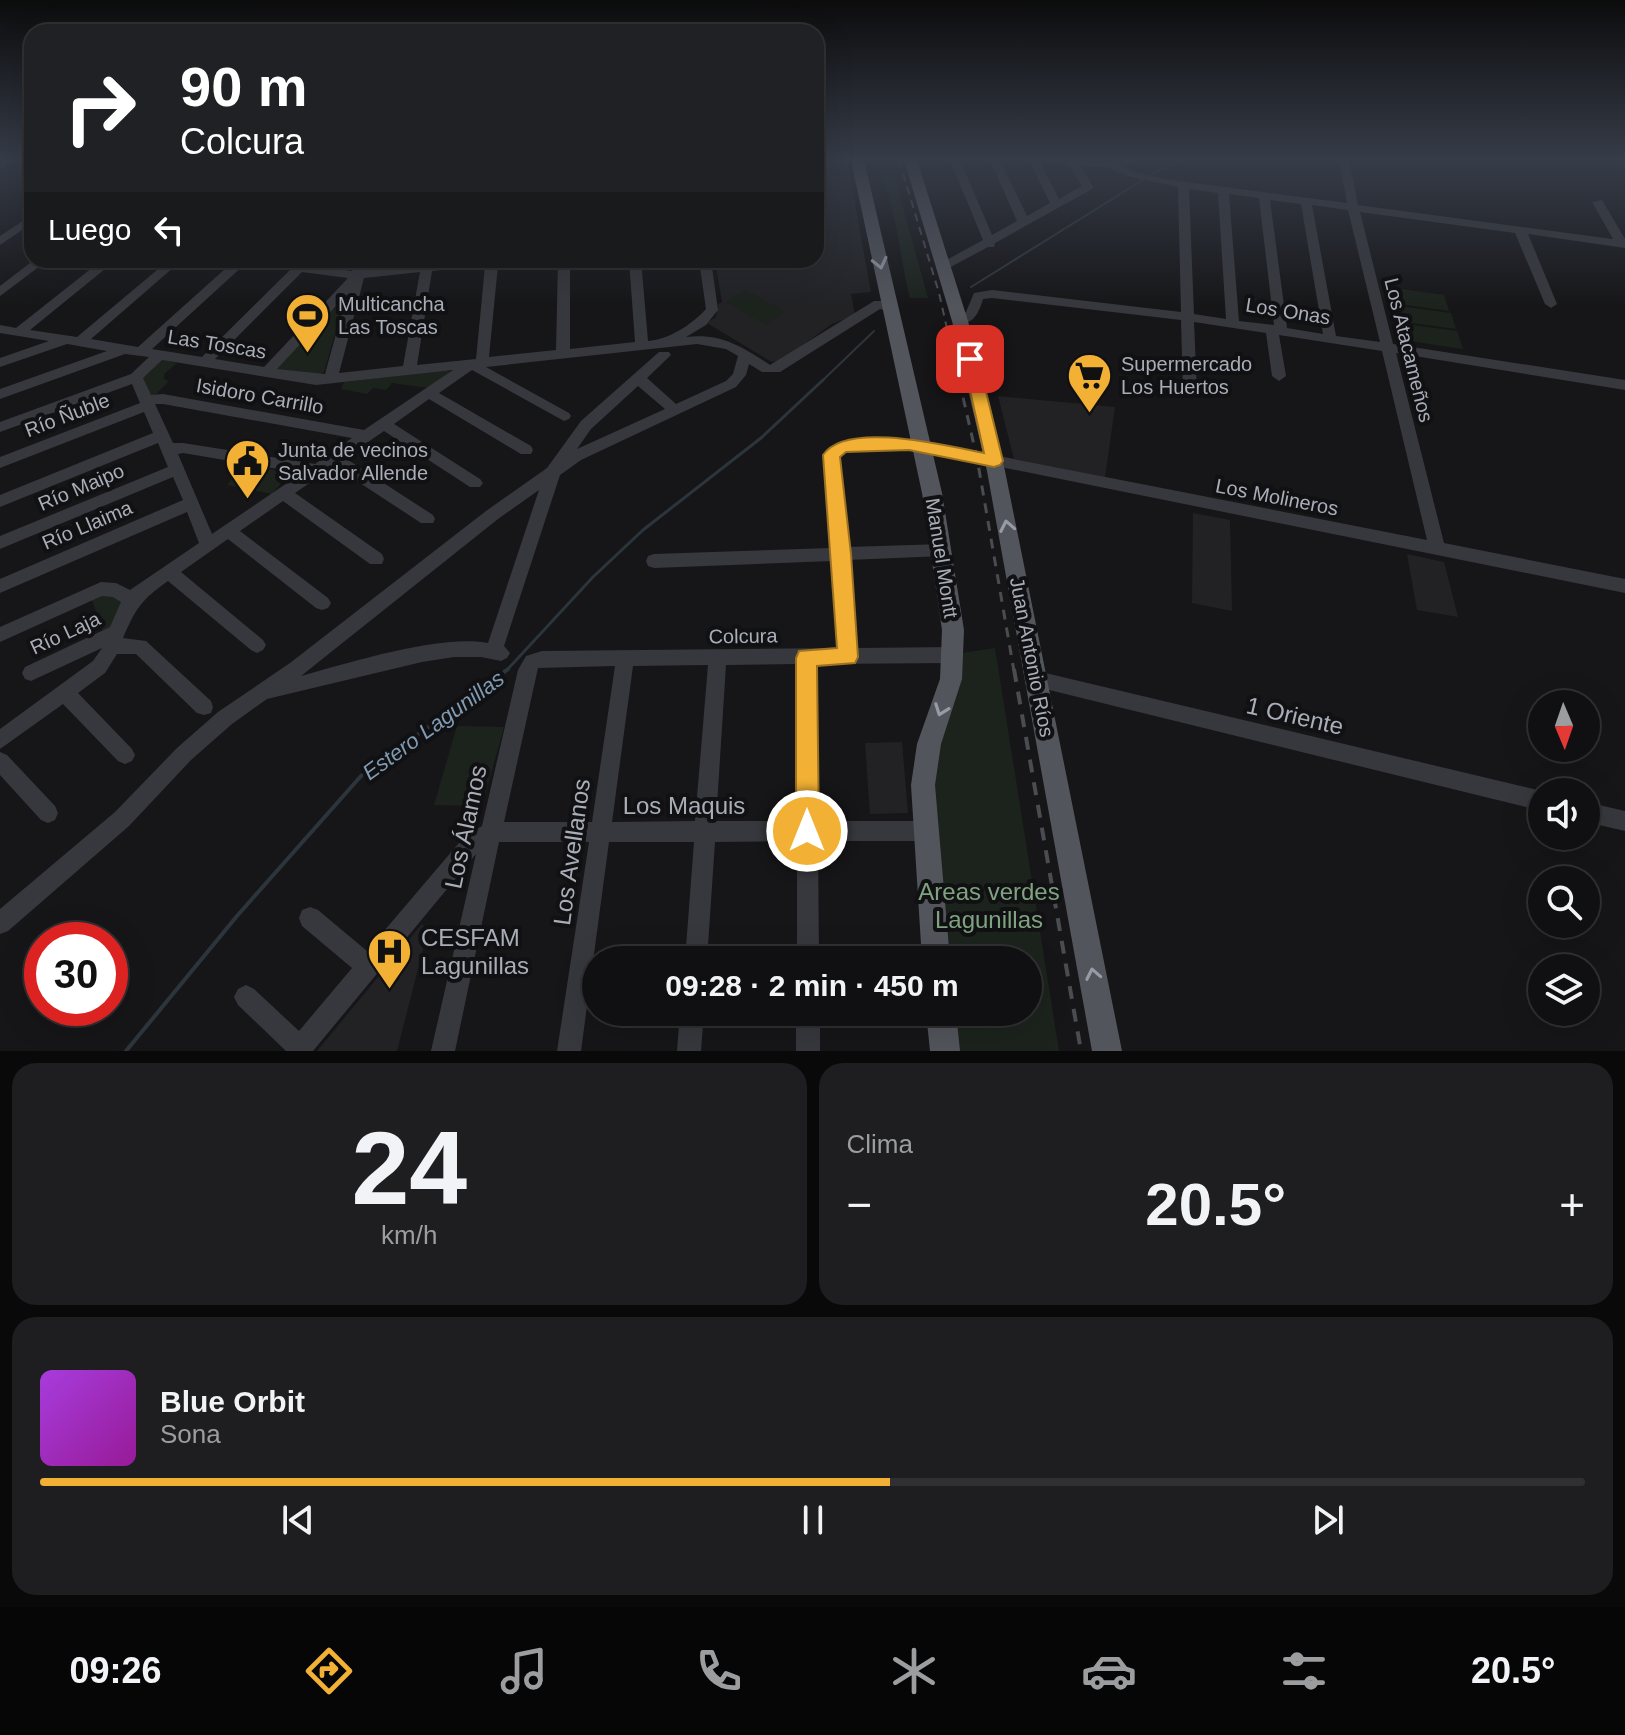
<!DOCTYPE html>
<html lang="es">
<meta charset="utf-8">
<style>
body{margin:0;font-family:Arial,sans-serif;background:#1e1e20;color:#f1f3f6;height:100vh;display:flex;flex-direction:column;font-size:30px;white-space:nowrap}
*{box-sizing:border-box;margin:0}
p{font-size:26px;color:#9c9d9f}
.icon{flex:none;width:44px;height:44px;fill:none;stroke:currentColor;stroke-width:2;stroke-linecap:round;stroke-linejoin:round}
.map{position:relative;height:1051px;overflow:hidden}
.side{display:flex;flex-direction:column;gap:12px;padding:12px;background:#09090a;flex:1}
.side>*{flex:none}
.banner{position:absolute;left:24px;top:24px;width:800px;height:244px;border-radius:24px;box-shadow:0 8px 32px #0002,0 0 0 2px #303032;background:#202124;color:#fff;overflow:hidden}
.needle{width:52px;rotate:178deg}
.controls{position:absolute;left:1528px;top:690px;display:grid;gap:16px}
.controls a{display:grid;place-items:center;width:72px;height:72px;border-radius:50%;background:#101012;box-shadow:0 8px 32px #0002,0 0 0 2px #303032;font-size:40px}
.speed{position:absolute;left:24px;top:922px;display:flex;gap:16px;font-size:40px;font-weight:700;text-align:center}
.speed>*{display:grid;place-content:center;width:104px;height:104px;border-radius:50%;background:#101012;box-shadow:0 8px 32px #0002,0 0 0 2px #303032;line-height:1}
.speed .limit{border:12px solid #d22;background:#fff;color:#111}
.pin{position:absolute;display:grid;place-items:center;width:68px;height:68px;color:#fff;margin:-34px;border-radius:16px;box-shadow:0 4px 12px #0006}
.me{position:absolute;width:88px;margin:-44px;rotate:0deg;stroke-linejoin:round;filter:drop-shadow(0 0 6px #0008)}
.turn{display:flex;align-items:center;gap:28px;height:168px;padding:0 24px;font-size:36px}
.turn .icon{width:104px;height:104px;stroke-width:2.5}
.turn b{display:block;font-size:56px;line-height:68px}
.then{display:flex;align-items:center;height:76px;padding:0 24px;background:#0003;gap:16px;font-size:30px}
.big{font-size:60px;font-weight:700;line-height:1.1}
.side .tile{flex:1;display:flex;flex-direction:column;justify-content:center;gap:12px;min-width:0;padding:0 28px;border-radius:24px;background:#1e1e20}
.side .dial{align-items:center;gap:0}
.dial b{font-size:104px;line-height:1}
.song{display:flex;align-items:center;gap:24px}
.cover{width:96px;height:96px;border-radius:12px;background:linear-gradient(135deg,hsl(280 70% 55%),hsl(300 70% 35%))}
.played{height:8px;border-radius:4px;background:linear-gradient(90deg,#f2b134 55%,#303032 55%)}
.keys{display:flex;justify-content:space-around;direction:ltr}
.heat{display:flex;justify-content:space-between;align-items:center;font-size:44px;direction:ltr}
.side .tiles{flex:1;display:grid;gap:12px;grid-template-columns:1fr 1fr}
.tile:last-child{grid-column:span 2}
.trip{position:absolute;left:582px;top:946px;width:460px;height:80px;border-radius:40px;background:#101012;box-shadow:0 8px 32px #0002,0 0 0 2px #303032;font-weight:700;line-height:80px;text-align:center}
.dock{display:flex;height:128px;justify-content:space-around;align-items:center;background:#060607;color:#9c9d9f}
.dock .icon{width:56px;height:56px}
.dock .selected{color:#f2b134}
.dock b{font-size:36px;color:#f1f3f6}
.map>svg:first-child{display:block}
</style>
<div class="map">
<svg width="1625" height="1051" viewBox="0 0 1625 1051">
<rect width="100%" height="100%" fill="#161618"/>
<!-- built -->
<g fill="#222225">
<path d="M816 160H847L871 292 851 294 855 315 832 324 779 362 770 361 707 323 716 317 718 304 722 302 715 260H816Z"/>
<path d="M998 396 1115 407 1105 477 1014 459Z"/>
<path d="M1193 513 1230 520 1232 611 1192 603Z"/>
<path d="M1407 554 1444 562 1458 617 1417 610Z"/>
<path d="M902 742 908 813 870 814 865 743Z"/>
<path d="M422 924 428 930 397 1051H317Z"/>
</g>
<!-- green -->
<g fill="#1c231d">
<path d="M872 160H890L928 298H910C898 254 898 199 872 160Z"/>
<path d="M1387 287 1444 295 1449 311 1391 303Z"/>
<path d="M745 290H746L785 312 766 325 726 302Z"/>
<path d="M347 291 324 372 320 374 274 369Z"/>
<path d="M1392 305 1451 313 1456 329 1397 321Z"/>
<path d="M1398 323 1457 331 1463 349 1403 340Z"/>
<path d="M160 359 177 363 164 374V379L169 381 154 396 148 394 142 375Z"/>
<path d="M446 370 450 372 429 388 392 383 386 390 373 388 367 394 341 389 344 382Z"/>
<path d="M244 464 289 473 272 494 227 485Z"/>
<path d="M102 592 125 599 113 628 104 634 92 600Z"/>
<path d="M995 648 1059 1051H956L952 1012H1028V960H947L931 786 962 653Z"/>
<path d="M457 726 504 727 482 806 434 805Z"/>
</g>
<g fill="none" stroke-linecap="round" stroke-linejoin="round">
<!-- stream-far2 -->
<g stroke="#2c353c" stroke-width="2">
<path d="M971 287 1154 173 1182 160"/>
<path d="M821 382 874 331"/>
</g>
<!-- stream-far1 -->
<path stroke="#2c353c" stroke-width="3" d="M506 671 593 577 643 530 761 438 823 380"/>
<!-- stream -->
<path stroke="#2c353c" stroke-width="4" d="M126 1051 237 916 361 776 508 669"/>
<!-- minor -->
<g fill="#37383d" fill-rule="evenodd">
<path d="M4 160H16L0 170V162Z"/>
<path d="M950 160H960L992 235 1017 221 990 160H1000L1027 216 1050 203 1029 160H1039L1059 199 1082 186 1069 165 1050 162 1049 160 1099 162 1132 160 1119 165 1135 172 1164 179 1347 203 1339 160H1349L1358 205 1613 239 1592 202 1602 200 1625 239V248L1528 234 1557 304 1551 308 1545 304 1515 233 1360 212 1393 344 1625 380V390L1396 353 1444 543 1625 579V593L922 451H846L839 457 847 547 943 544 949 545 951 550 949 555 943 556 848 560 856 648 954 647 960 650 963 655 960 660 954 663 816 664 818 821H925L932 824 935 831 932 838 925 841H818L819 960H797V841L715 842 707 960H685L694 842H609L581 1051H557L589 842H499L455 1051H431L476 854 313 1051H286L238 1005 234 997 238 989 246 985 254 989 299 1031 352 968 302 926 299 918 302 910 310 907 318 910 367 951 464 837 482 826 518 670 526 656 542 651 838 648 832 561 654 568 648 566 646 561 648 556 654 554 831 548 824 455 838 442 922 441 1427 540 1382 351 1279 335 1286 376 1279 381 1272 376 1266 333 1194 322 1197 391 1190 396 1183 391 1181 320 992 298 983 299C979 313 973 326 955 324V318L966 312 974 293 992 290 1181 312 1178 187 1127 176 1107 167 1081 166 1093 187 1092 189 995 243 994 247H988L945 270 939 266 941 263 983 240ZM1189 189 1218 193 1226 319 1194 314ZM1229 194 1259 198 1274 325 1239 321ZM1270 200 1301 204 1323 334 1287 328ZM1312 205 1348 210 1380 342 1336 336ZM798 664 797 821H716L726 665ZM708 665 695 821 612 822 633 666ZM615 666 592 822H504L538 668Z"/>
<path d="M32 215V223L0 245V236Z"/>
<path d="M34 260H48L0 296V286Z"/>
<path d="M102 260H116L30 330 77 337 169 260H182L91 339 138 347 235 260H272L297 263 307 261 308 265 352 271 356 260H368L365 270 421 265 422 260H434L433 264 515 260 513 263 498 265 489 357 556 350 558 260H570V349L635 342 629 260H641L648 341C670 339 691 325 706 309L699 260H711L718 310 706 325 686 337C721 333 741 346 770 365L874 301H882L897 308 891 312 880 309 780 372H762L749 364 746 375 736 387 581 460 560 475 504 646 510 653 507 658 501 661 481 657H454L422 662 267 699 232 724 191 760 129 826 8 931 0 934V909L115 812 177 748 218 712 290 663 486 511 547 468 581 421 659 352H669L671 355 647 378 676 404 726 381 733 374 738 356 726 349 697 344 486 367 569 413 571 416 569 419 564 421 472 370 439 393 531 446 533 450 531 454H521L429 399 394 424 480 479 483 483 480 487H470L384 431 345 458 433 515 435 519 433 523H421L334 466 295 493 382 554 384 559 382 564H370L283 501 240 531 328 598 331 603 328 608 322 610 316 608 228 539 181 572 263 640 266 645 263 650 257 653 251 650 168 581C141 600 136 608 123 638L146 641 211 701 213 707 211 713 204 715 197 713 136 654H117L105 673 78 693 132 749 135 755 132 761 125 764 118 761 63 704 0 749V729L93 661 102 648 31 681 25 679 22 673 25 667 110 627 121 602 113 597 102 596 0 642V627L101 582 116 583 130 590 199 543 187 512 0 593V579L183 500 173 477 0 549V536L168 467 158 443 0 507V495L153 433 144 412 0 468V457L140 403 132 384 0 432V422L131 374 149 357 125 354 0 399V389L107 351 67 344 0 367V358L49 341 0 333V325L16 328ZM246 263 290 270 202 357 152 349ZM485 266 476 359 417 365 432 271ZM302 272 348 278 264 367 215 359ZM420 272 403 366 339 373 364 278ZM347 294 325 374 277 369ZM162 360 316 385 453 370 364 430 163 394 151 395 143 378ZM638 386 665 409 577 449 591 429ZM155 404H163L352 438 315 464 183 443H173ZM183 453 302 473 212 534 178 454ZM539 490 488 643C441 634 348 663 301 676L498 519Z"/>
<path d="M1037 671 1542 791V811L1037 687 1031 685 1028 679 1031 673Z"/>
<path d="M0 752 7 755 55 806 58 813 55 820 48 823 41 820 0 775Z"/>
<path d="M1586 802 1625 811V831L1586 822Z"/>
<path d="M680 1012H704L701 1051H677Z"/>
<rect x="796" y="1012" width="24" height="39"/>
</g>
<!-- major -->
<g fill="#53555c" fill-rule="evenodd">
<path d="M851 160H864L942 493 964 630 962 679 941 744 935 785 950 960H922L911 785 917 744 940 679 942 630 922 493Z"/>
<path d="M904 160H917L968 321 1005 471 1122 1051H1092L987 471 952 321Z"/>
<path d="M926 1012H956L960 1051H930Z"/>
</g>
<!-- rail-far2 -->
<path stroke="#4a4c52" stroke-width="2" stroke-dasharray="8 6" stroke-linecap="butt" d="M899 160 939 293 959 382"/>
<!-- rail-far1 -->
<path stroke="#4a4c52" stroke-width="3" stroke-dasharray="10 8" stroke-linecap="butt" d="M959 380 977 458 1014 671"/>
<!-- rail -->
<path stroke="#4a4c52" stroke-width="4" stroke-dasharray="13 10" stroke-linecap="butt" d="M1014 669 1081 1051"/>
</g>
<!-- one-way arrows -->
<defs><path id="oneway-chevron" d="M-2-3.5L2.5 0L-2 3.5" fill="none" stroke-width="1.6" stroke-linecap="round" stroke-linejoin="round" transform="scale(2)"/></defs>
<g stroke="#979ba6">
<use href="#oneway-chevron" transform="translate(880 263) rotate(77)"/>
<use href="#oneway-chevron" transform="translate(1007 526) rotate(-101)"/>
<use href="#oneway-chevron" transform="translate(941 710) rotate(110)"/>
<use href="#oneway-chevron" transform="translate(1093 974) rotate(-101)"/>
</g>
<!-- sky -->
<linearGradient id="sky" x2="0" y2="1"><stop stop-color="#0c0c0d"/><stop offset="0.52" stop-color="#363c48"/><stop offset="1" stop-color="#363c48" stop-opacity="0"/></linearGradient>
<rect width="1625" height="307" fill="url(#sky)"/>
<!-- route -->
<path fill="#f2b134" stroke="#9d7322" stroke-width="2" d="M970 354 978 359 1003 461 1000 465 994 467 909 450 846 452 840 457 851 554 858 657 855 663 817 666 819 831 815 840 807 843 799 840 796 831V658L799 651 837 648 823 455C846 420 948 446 984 453L963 359Z"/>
<!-- icons -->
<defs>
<symbol id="stadium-pin" viewBox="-11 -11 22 30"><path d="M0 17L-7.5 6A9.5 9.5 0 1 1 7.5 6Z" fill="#f2b134" stroke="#111113"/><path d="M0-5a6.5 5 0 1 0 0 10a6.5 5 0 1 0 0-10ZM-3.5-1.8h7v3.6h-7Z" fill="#111"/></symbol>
<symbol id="supermarket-pin" viewBox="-11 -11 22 30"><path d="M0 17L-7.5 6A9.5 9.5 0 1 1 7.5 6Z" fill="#f2b134" stroke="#111113"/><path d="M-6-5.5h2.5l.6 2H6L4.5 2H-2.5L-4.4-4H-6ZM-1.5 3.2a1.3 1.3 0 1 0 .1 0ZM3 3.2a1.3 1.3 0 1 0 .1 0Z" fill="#111"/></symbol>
<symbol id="civic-pin" viewBox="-11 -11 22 30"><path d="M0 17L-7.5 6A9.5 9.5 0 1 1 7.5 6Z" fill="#f2b134" stroke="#111113"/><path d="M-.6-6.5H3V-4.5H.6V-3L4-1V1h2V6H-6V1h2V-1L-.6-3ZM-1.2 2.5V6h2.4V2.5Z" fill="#111"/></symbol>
<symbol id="hospital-pin" viewBox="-11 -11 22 30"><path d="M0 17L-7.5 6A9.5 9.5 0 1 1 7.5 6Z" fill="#f2b134" stroke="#111113"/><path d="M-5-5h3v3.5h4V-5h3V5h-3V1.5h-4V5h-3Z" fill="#111"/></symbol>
</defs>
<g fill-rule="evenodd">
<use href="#stadium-pin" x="282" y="290" width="51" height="69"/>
<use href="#supermarket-pin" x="1064" y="350" width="51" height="69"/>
<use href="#civic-pin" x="222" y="436" width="51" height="69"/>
<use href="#hospital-pin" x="364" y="926" width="51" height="69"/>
</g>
<g text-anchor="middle" stroke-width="8" stroke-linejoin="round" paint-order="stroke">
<!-- poi labels -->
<g font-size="20" fill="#a8adb8" stroke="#111113" text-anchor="start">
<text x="338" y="311">Multicancha<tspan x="338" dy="23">Las Toscas</tspan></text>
<text x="1121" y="371">Supermercado<tspan x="1121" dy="23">Los Huertos</tspan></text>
<text x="278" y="457">Junta de vecinos<tspan x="278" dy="23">Salvador Allende</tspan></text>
</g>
<!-- street labels -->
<g font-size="20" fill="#a8adb8" stroke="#111113">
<text transform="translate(1288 311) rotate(9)" y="7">Los Onas</text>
<text transform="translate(217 344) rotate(9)" y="7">Las Toscas</text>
<text transform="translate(1409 350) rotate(76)" y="7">Los Atacameños</text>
<text transform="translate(260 396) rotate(10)" y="7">Isidoro Carrillo</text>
<text transform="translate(67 415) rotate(-21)" y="7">Río Ñuble</text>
<text transform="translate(81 487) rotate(-23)" y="7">Río Maipo</text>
<text transform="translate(1277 497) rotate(11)" y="7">Los Molineros</text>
<text transform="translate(87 525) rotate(-23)" y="7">Río Llaima</text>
<text transform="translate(942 558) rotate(81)" y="7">Manuel Montt</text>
<text transform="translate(65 633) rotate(-25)" y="7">Río Laja</text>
<text transform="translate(743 636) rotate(-1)" y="7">Colcura</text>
<text transform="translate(1032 657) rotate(79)" y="7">Juan Antonio Ríos</text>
</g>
<!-- water labels -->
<g font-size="22" font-style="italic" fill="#7f9bb3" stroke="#111113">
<text transform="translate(433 725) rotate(-36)" y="8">Estero Lagunillas</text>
</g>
<!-- near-street labels -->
<g font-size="24" fill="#a8adb8" stroke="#111113">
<text transform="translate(1295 716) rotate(13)" y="8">1 Oriente</text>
<text x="684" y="814">Los Maquis</text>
<text transform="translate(466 827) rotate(-78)" y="8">Los Álamos</text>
<text transform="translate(572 852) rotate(-82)" y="8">Los Avellanos</text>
</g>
<!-- near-park labels -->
<g font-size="24" fill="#7fa381" stroke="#111113">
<text x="989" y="900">Areas verdes<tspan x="989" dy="28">Lagunillas</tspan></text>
</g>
<!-- near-poi labels -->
<g font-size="24" fill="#a8adb8" stroke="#111113" text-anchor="start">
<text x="421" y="946">CESFAM<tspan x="421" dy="28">Lagunillas</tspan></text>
</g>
</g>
</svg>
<div class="controls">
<a><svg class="needle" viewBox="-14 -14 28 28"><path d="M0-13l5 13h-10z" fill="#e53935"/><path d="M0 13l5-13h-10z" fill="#9c9d9f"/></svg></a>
<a><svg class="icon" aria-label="sound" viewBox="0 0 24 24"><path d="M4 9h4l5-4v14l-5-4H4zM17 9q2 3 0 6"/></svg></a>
<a><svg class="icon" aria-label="search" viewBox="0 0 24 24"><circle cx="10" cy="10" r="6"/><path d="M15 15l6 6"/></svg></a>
<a><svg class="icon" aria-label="layers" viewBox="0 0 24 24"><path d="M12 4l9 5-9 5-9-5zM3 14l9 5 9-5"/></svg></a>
</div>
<div class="speed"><div class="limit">30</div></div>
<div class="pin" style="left:970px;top:359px;background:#d93025"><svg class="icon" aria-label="arrive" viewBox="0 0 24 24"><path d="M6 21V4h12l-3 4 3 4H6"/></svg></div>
<svg class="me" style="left:807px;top:831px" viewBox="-20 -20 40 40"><circle r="17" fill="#f2b134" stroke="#fff" stroke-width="3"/><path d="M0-11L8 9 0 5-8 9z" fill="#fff"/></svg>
<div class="trip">09:28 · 2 min · 450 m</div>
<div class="banner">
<div class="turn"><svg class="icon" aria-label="right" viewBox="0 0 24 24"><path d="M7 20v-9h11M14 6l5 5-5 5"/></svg><div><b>90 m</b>Colcura</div></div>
<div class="then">Luego<svg class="icon" aria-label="left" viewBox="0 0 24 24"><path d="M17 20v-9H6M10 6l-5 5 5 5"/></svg></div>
</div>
</div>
<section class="side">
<div class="tiles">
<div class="tile dial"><b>24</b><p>km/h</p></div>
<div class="tile"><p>Clima</p>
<div class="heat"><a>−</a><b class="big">20.5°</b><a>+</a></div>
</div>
<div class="tile">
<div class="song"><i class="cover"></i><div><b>Blue Orbit</b><p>Sona</p></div></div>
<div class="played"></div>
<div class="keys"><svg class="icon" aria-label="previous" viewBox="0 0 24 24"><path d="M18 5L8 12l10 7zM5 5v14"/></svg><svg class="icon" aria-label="pause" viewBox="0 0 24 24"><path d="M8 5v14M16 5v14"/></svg><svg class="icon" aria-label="next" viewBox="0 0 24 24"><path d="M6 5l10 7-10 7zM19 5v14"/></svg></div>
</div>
</div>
</section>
<nav class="dock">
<b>09:26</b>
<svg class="icon selected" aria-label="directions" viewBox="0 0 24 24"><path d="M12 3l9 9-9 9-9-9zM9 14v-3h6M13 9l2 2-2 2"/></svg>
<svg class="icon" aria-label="music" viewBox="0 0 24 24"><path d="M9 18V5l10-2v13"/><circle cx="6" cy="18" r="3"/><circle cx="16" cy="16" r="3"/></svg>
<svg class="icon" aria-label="phone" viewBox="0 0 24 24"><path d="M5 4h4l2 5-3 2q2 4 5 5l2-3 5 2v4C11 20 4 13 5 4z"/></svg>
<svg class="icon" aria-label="climate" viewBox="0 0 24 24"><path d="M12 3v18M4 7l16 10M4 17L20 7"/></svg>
<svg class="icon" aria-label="car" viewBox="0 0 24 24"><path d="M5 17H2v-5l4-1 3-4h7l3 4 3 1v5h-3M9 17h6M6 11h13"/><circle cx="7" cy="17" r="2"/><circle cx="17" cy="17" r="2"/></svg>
<svg class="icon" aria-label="filters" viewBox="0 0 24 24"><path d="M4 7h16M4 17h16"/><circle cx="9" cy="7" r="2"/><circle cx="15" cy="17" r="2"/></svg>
<b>20.5°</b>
</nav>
